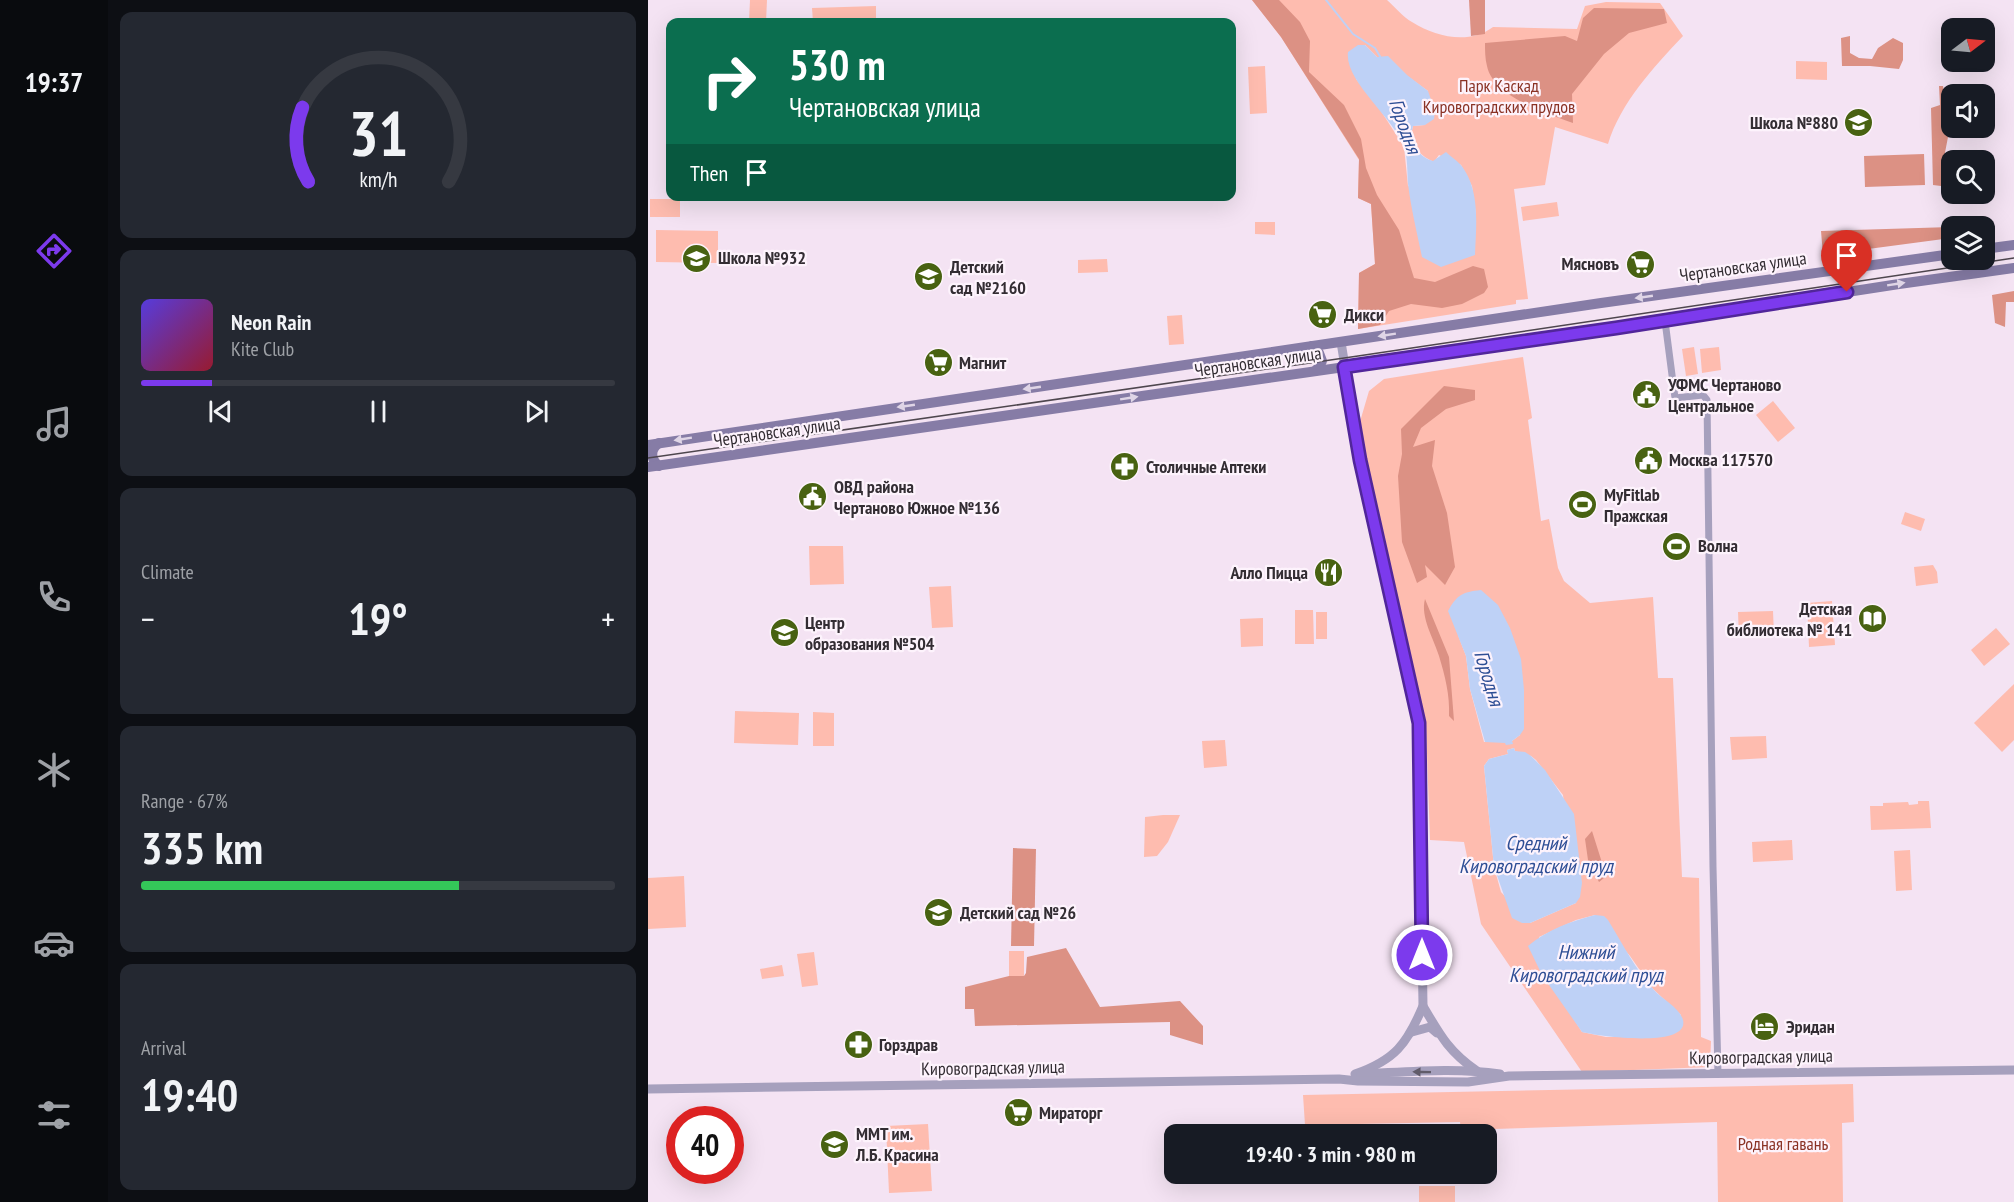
<!DOCTYPE html>
<meta charset="utf-8">
<style>
body{margin:0;font-family:"PT Sans Narrow",sans-serif;background:#242831;color:#f1f3f6;height:100vh;display:flex;flex-direction:column;font-size:22px;white-space:nowrap}
*{box-sizing:border-box;margin:0}
p{font-size:20px;color:#9ea1a6}
.icon{flex:none;width:33px;height:33px;fill:none;stroke:currentColor;stroke-width:2;stroke-linecap:round;stroke-linejoin:round}
.map{position:relative;flex:1;overflow:hidden}
.panel{display:flex;flex-direction:column;gap:12px;padding:12px;background:#0d0f14;width:540px}
.panel>*{flex:none}
.guide{position:absolute;left:18px;top:18px;width:570px;height:183px;border-radius:12px;box-shadow:0 6px 24px #0002;background:#0b6e4f;color:#fff;overflow:hidden}
.needle{width:39px;rotate:74deg}
.fabs{position:absolute;left:1293px;top:18px;display:grid;gap:12px}
.fabs a{display:grid;place-items:center;width:54px;height:54px;border-radius:12px;background:#171b24;box-shadow:0 6px 24px #0002;font-size:30px}
.speed{position:absolute;left:18px;top:1106px;display:flex;gap:12px;font-size:30px;font-weight:700;text-align:center}
.speed>*{display:grid;place-content:center;width:78px;height:78px;border-radius:50%;background:#171b24;box-shadow:0 6px 24px #0002;line-height:1}
.speed .limit{border:9px solid #d22;background:#fff;color:#111}
.pin{position:absolute;display:grid;place-items:center;width:51px;height:51px;color:#fff;margin:-62px -26px;border-radius:50% 50% 50% 0;rotate:-45deg;box-shadow:0 0 6px #0007}
.pin .icon{rotate:45deg}
.me{position:absolute;width:66px;margin:-33px;rotate:0deg;stroke-linejoin:round;filter:drop-shadow(0 0 4px #0008)}
.turn{display:flex;align-items:center;gap:21px;height:126px;padding:0 24px;font-size:27px}
.turn .icon{width:78px;height:78px;stroke-width:2.5}
.turn b{display:block;font-size:42px;line-height:51px}
.then{display:flex;align-items:center;height:57px;padding:0 24px;background:#0003;gap:12px;font-size:22px}
.big{font-size:45px;font-weight:600;line-height:1.1}
.panel .card{flex:1;display:flex;flex-direction:column;justify-content:center;gap:9px;min-width:0;padding:0 21px;border-radius:12px;background:#242831}
.panel .dial{align-items:center;gap:0}
.dial svg{height:156px;overflow:visible;fill:none;stroke:#363941;stroke-width:7;stroke-linecap:round;text-anchor:middle}
.dial text{fill:#f1f3f6;stroke:none}
.song{display:flex;align-items:center;gap:18px}
.cover{width:72px;height:72px;border-radius:9px;background:linear-gradient(135deg,hsl(250 70% 55%),hsl(350 70% 35%))}
.played{height:6px;border-radius:3px;background:linear-gradient(90deg,#7c3aed 15%,#363941 15%)}
.keys{display:flex;justify-content:space-around;direction:ltr}
.heat{display:flex;justify-content:space-between;align-items:center;font-size:33px;direction:ltr}
.charge{height:9px;border-radius:4px;background:linear-gradient(90deg,#34c759 67%,#363941 0)}
.trip{position:absolute;left:516px;top:1124px;width:333px;height:60px;border-radius:12px;background:#171b24;box-shadow:0 6px 24px #0002;font-weight:600;line-height:60px;text-align:center}
main{display:flex;flex:1;min-height:0}
.dock{display:flex;flex-direction:column;width:108px;justify-content:space-around;align-items:center;background:#090b0e;color:#9ea1a6}
.dock .icon{width:42px;height:42px}
.dock .on{color:#7c3aed}
.dock b{font-size:27px;color:#f1f3f6}
.map>svg:first-child{display:block}
</style>
<main>
<nav class="dock">
<b>19:37</b>
<svg class="icon on" aria-label="directions" viewBox="0 0 24 24"><path d="M12 3l9 9-9 9-9-9zM9 14v-3h6M13 9l2 2-2 2"/></svg>
<svg class="icon" aria-label="music" viewBox="0 0 24 24"><path d="M9 18V5l10-2v13"/><circle cx="6" cy="18" r="3"/><circle cx="16" cy="16" r="3"/></svg>
<svg class="icon" aria-label="phone" viewBox="0 0 24 24"><path d="M5 4h4l2 5-3 2q2 4 5 5l2-3 5 2v4C11 20 4 13 5 4z"/></svg>
<svg class="icon" aria-label="climate" viewBox="0 0 24 24"><path d="M12 3v18M4 7l16 10M4 17L20 7"/></svg>
<svg class="icon" aria-label="car" viewBox="0 0 24 24"><path d="M5 17H2v-5l4-1 3-4h7l3 4 3 1v5h-3M9 17h6M6 11h13"/><circle cx="7" cy="17" r="2"/><circle cx="17" cy="17" r="2"/></svg>
<svg class="icon" aria-label="filters" viewBox="0 0 24 24"><path d="M4 7h16M4 17h16"/><circle cx="9" cy="7" r="2"/><circle cx="15" cy="17" r="2"/></svg>
</nav>
<section class="panel">
<div class="card dial"><svg viewBox="0 0 100 80">
<path d="M14 69A42 42 0 1 1 86 69"/>
<path d="M14 69A42 42 0 0 1 11 31" stroke="#7c3aed"/>
<text x="50" y="56" font-size="32" font-weight="700">31</text>
<text x="50" y="72" font-size="11">km/h</text>
</svg></div>
<div class="card">
<div class="song"><i class="cover"></i><div><b>Neon Rain</b><p>Kite Club</p></div></div>
<div class="played"></div>
<div class="keys"><svg class="icon" aria-label="previous" viewBox="0 0 24 24"><path d="M18 5L8 12l10 7zM5 5v14"/></svg><svg class="icon" aria-label="pause" viewBox="0 0 24 24"><path d="M8 5v14M16 5v14"/></svg><svg class="icon" aria-label="next" viewBox="0 0 24 24"><path d="M6 5l10 7-10 7zM19 5v14"/></svg></div>
</div>
<div class="card"><p>Climate</p>
<div class="heat"><a>−</a><b class="big">19°</b><a>+</a></div>
</div>
<div class="card"><p>Range · 67%</p><b class="big">335 km</b><div class="charge"></div></div>
<div class="card"><p>Arrival</p><b class="big">19:40</b></div>
</section>
<div class="map">
<svg width="1366" height="1202" viewBox="0 0 1366 1202">
<rect width="100%" height="100%" fill="#f4e3f3"/>
<!-- green -->
<g fill="#febcaf" fill-rule="evenodd">
<path d="M102 0H119L118 22H101Z"/>
<path d="M604 0H739C747 7 755 17 764 22 788 37 821 45 845 27L929 29 937 6 958 2 1012 3 1035 36C1005 68 973 102 960 144L907 127 897 185 866 189 880 299 868 300V304L710 329 711 273 727 264 723 204 710 198 711 160 633 37ZM717 45 729 57H733L780 91 777 125 765 126C760 142 771 156 786 162L791 155 813 165 824 186 828 215 760 186 756 147 733 111 708 79Z"/>
<path d="M228 6V22H165L164 8Z"/>
<path d="M1148 61 1179 62V80L1148 79Z"/>
<path d="M617 66 619 113 602 114 600 67Z"/>
<rect x="2" y="199" width="30" height="18"/>
<path d="M909 202 911 216 875 221 873 207Z"/>
<path d="M607 222H627V235L607 234Z"/>
<path d="M8 230 70 231V263L8 262Z"/>
<path d="M459 259 460 272 430 273V260Z"/>
<path d="M534 315 536 344 521 345 519 316Z"/>
<path d="M1046 347 1050 374 1038 376 1034 349Z"/>
<path d="M1071 347 1073 370 1054 373 1052 349Z"/>
<path d="M875 357 884 418 880 420 893 521 901 519 910 568 916 581 942 603 1005 597 1010 678H1025L1034 877 1051 878 1053 1037 1063 1041 1062 1067 934 1072 833 924 816 842 782 840 778 724 711 425 721 391 736 379ZM809 599 872 735 864 741 836 742 822 689 818 656 810 635ZM866 748 867 751 883 756 888 760 915 795 928 903 882 923 853 892 846 867 836 766 841 759 860 754 859 750ZM947 915 982 956 1005 989 1033 1015 1013 1037H958L934 1032 925 1018 891 937 928 920Z"/>
<path d="M1125 401 1147 428 1130 442 1108 415Z"/>
<path d="M1257 512 1277 519 1273 531 1253 524Z"/>
<path d="M161 546H195L196 584 162 585Z"/>
<path d="M1285 565 1289 572 1290 583 1268 586 1266 567Z"/>
<path d="M303 586 305 627 284 628 281 587Z"/>
<path d="M1184 601 1187 645 1161 647 1159 603Z"/>
<path d="M647 610H665L666 644H647Z"/>
<path d="M1125 611 1126 635 1091 637 1090 612Z"/>
<rect x="668" y="612" width="11" height="27"/>
<path d="M615 618V646L593 647 592 619Z"/>
<path d="M1348 628 1362 644 1336 666 1323 650Z"/>
<path d="M1366 684V740L1354 752 1326 723Z"/>
<path d="M87 711 151 713 150 745 86 743Z"/>
<path d="M165 712 186 713V746H165Z"/>
<path d="M1118 736 1119 758 1084 760 1082 737Z"/>
<path d="M577 740 579 766 556 768 554 741Z"/>
<path d="M1270 801H1281L1283 828 1223 830 1222 806H1235V803L1260 802 1261 805 1270 804Z"/>
<path d="M515 815H532L520 842 509 856 496 857 497 817Z"/>
<path d="M1144 840 1145 860 1105 862 1104 842Z"/>
<path d="M1262 850 1264 890 1248 891 1246 851Z"/>
<path d="M36 876 38 927 0 929V878Z"/>
<rect x="361" y="951" width="15" height="25"/>
<path d="M166 952 170 985 154 987 149 954Z"/>
<path d="M134 965 136 976 114 979 112 969Z"/>
<path d="M1205 1084 1206 1122 1194 1123 1195 1202H1070L1069 1122 813 1130 812 1122 657 1125 655 1095Z"/>
<path d="M280 1124 284 1191 241 1193 238 1126Z"/>
<rect x="771" y="1186" width="36" height="16"/>
</g>
<!-- forest -->
<g fill="#dc9184">
<path d="M604 0H631L652 22 662 41 661 72 696 105 713 139 718 168 729 195 751 230 766 278 787 282 825 266 836 269 840 287 836 293 814 304 794 308 763 304 741 311 732 325 710 329 711 273 727 264 723 204 710 198 711 159 633 37Z"/>
<path d="M821 0H837V34L823 36Z"/>
<path d="M946 8 1016 9 1019 23 981 33 956 54 924 94 925 123C899 113 845 97 839 66 837 59 837 50 837 43L917 36 929 41 935 18Z"/>
<path d="M1202 36V53L1211 58 1224 59 1230 48 1245 38 1255 43V60L1251 69 1222 66H1194L1193 38Z"/>
<path d="M1291 86H1295L1297 97 1294 127 1300 137 1295 163 1301 174 1297 176V182L1303 185V190H1294L1293 186 1285 185 1283 108 1292 105Z"/>
<path d="M1276 154 1277 185 1217 187 1216 156Z"/>
<path d="M1303 227V238L1175 255 1173 231Z"/>
<path d="M1366 291V302H1358L1357 327 1347 323 1344 295Z"/>
<path d="M796 386 827 390V400L798 409 773 428 765 447 787 440 784 466 799 513 807 567 797 585 777 565 779 577 769 583 754 542 750 476 754 454 753 429Z"/>
<path d="M777 599 801 657 806 721 801 716C802 695 797 676 791 656 786 639 772 617 777 599Z"/>
<path d="M944 831 956 869 962 873 951 882 940 860 937 839Z"/>
<path d="M365 848 388 849 386 946H363Z"/>
<path d="M418 948 452 1007 532 1001 555 1026V1045L522 1035V1022L327 1026 326 1009H317V987L361 976H376L378 973 379 957Z"/>
</g>
<!-- water -->
<g fill="#bed1f6">
<path d="M710 45H717L729 57 740 56 759 75 780 91 787 111 786 119 777 125 765 126C760 142 771 157 785 161L798 152C802 156 808 160 812 164 833 189 828 226 827 255L793 267 774 257C769 233 763 208 760 184 759 172 760 157 756 147 746 118 696 81 700 52Z"/>
<path d="M833 590 850 605 862 628 873 659 876 690V729L872 735 864 741 865 744 858 745 857 743 837 742 822 689 818 656 800 611C809 595 814 592 833 590Z"/>
<path d="M866 748 867 751 877 752 883 756 897 770 926 814 934 883 932 897 928 903 882 923H874L864 918 846 867 836 766 841 759 860 754 859 750Z"/>
<path d="M947 915 956 916 960 920C974 943 988 970 1006 990 1014 999 1032 1008 1035 1020 1042 1049 949 1036 934 1032L894 975 880 946C899 930 923 921 947 915Z"/>
</g>
<g fill="none" stroke-linecap="round" stroke-linejoin="round">
<!-- stream -->
<path stroke="#bed1f6" stroke-width="2" d="M678 0 705 34 727 48 733 58"/>
<!-- minor -->
<path stroke="#a6a0bd" stroke-width="7" d="M1017 321 1027 398 1055 395 1059 400 1065 867 1070 1074"/>
<!-- tertiary -->
<g stroke="#a6a0bd" stroke-width="9">
<path d="M693 342 712 460 771 723 775 1006C759 1044 747 1060 707 1074"/>
<path d="M775 1006C792 1035 801 1052 829 1071"/>
<path d="M764 1032 782 1027 789 1033"/>
<path d="M713 1074C759 1072 807 1067 852 1074"/>
<path d="M0 1089 691 1079 710 1081 820 1082 861 1076 1366 1070"/>
</g>
<!-- secondary -->
<g stroke="#867ca6" stroke-width="10">
<path d="M1336 249 1366 245"/>
<path d="M664 346 671 353 674 361 671 367 667 371"/>
<path d="M0 445 953 303 1304 254"/>
<path d="M11 466C2 459 2 449 11 443"/>
<path d="M0 467 968 328 1251 284 1366 268"/>
</g>
<!-- tram -->
<path stroke="#4e464e" stroke-width="1.5" d="M0 458 710 356 1366 258"/>
</g>
<!-- one-way arrows -->
<defs><path id="oneway-solid" d="M-6-.8H1V-3.2L6.5 0L1 3.2V.8H-6Z" transform="scale(1.5)"/></defs>
<g fill="#dfd5e6">
<use href="#oneway-solid" transform="translate(1248 284) rotate(-9)"/>
<use href="#oneway-solid" transform="translate(996 297) rotate(172)"/>
<use href="#oneway-solid" transform="translate(739 335) rotate(171)"/>
<use href="#oneway-solid" transform="translate(384 388) rotate(172)"/>
<use href="#oneway-solid" transform="translate(481 398) rotate(-9)"/>
<use href="#oneway-solid" transform="translate(258 406) rotate(172)"/>
<use href="#oneway-solid" transform="translate(35 439) rotate(171)"/>
</g>
<use fill="#615b6a" href="#oneway-solid" transform="translate(774 1072) rotate(-179)"/>
<g fill="none" stroke-linecap="round" stroke-linejoin="round">
<defs>
<path id="route" d="M774 955 771 723 712 460 696 367 968 328 1199 292"/>
</defs>
<!-- route casing -->
<use href="#route" stroke="#51269a" stroke-width="15"/>
<!-- route -->
<use href="#route" stroke="#7c3aed" stroke-width="10"/>
</g>
<!-- icons -->
<defs>
<symbol id="school-disc" viewBox="-11 -11 22 22"><circle r="9.5" fill="#486211" stroke="#fdf3fc"/><path d="M0-5L7-2L0 1L-7-2ZM-4 1L0 2.5L4 1V4Q0 6-4 4Z" fill="#fff"/></symbol>
<symbol id="supermarket-disc" viewBox="-11 -11 22 22"><circle r="9.5" fill="#486211" stroke="#fdf3fc"/><path d="M-6-5.5h2.5l.6 2H6L4.5 2H-2.5L-4.4-4H-6ZM-1.5 3.2a1.3 1.3 0 1 0 .1 0ZM3 3.2a1.3 1.3 0 1 0 .1 0Z" fill="#fff"/></symbol>
<symbol id="civic-disc" viewBox="-11 -11 22 22"><circle r="9.5" fill="#486211" stroke="#fdf3fc"/><path d="M-.6-6.5H3V-4.5H.6V-3L4-1V1h2V6H-6V1h2V-1L-.6-3ZM-1.2 2.5V6h2.4V2.5Z" fill="#fff"/></symbol>
<symbol id="pharmacy-disc" viewBox="-11 -11 22 22"><circle r="9.5" fill="#486211" stroke="#fdf3fc"/><path d="M-2-6h4v4h4v4h-4v4h-4v-4h-4v-4h4Z" fill="#fff"/></symbol>
<symbol id="stadium-disc" viewBox="-11 -11 22 22"><circle r="9.5" fill="#486211" stroke="#fdf3fc"/><path d="M0-5a6.5 5 0 1 0 0 10a6.5 5 0 1 0 0-10ZM-3.5-1.8h7v3.6h-7Z" fill="#fff"/></symbol>
<symbol id="restaurant-disc" viewBox="-11 -11 22 22"><circle r="9.5" fill="#486211" stroke="#fdf3fc"/><path d="M-5-6h1v4h1v-4h1v4h1v-4h1v5L-1.5 .5V6h-2V.5L-5-1ZM5-6V6H3V1.5H1.5Q1.5-4 5-6Z" fill="#fff"/></symbol>
<symbol id="library-disc" viewBox="-11 -11 22 22"><circle r="9.5" fill="#486211" stroke="#fdf3fc"/><path d="M-6-4Q-3-5.5-.7-3.5V5Q-3 3-6 4ZM6-4Q3-5.5 .7-3.5V5Q3 3 6 4Z" fill="#fff"/></symbol>
<symbol id="hotel-disc" viewBox="-11 -11 22 22"><circle r="9.5" fill="#486211" stroke="#fdf3fc"/><path d="M-6-4.5h1.5V1H6V5H4.5V3h-9V5H-6ZM-4 0a1.8 1.8 0 1 1 3.6 0ZM.5 0V-2.5h3Q6-2.5 6 0Z" fill="#fff"/></symbol>
<symbol id="university-disc" viewBox="-11 -11 22 22"><circle r="9.5" fill="#486211" stroke="#fdf3fc"/><path d="M0-5L7-2L0 1L-7-2ZM-4 1L0 2.5L4 1V4Q0 6-4 4Z" fill="#fff"/></symbol>
</defs>
<g fill-rule="evenodd">
<use href="#school-disc" x="1194" y="106" width="33" height="33"/>
<use href="#school-disc" x="32" y="242" width="33" height="33"/>
<use href="#supermarket-disc" x="976" y="248" width="33" height="33"/>
<use href="#school-disc" x="264" y="260" width="33" height="33"/>
<use href="#supermarket-disc" x="658" y="298" width="33" height="33"/>
<use href="#supermarket-disc" x="274" y="346" width="33" height="33"/>
<use href="#civic-disc" x="982" y="378" width="33" height="33"/>
<use href="#civic-disc" x="984" y="444" width="33" height="33"/>
<use href="#pharmacy-disc" x="460" y="450" width="33" height="33"/>
<use href="#civic-disc" x="148" y="480" width="33" height="33"/>
<use href="#stadium-disc" x="918" y="488" width="33" height="33"/>
<use href="#stadium-disc" x="1012" y="530" width="33" height="33"/>
<use href="#restaurant-disc" x="664" y="556" width="33" height="33"/>
<use href="#library-disc" x="1208" y="602" width="33" height="33"/>
<use href="#school-disc" x="120" y="616" width="33" height="33"/>
<use href="#school-disc" x="274" y="896" width="33" height="33"/>
<use href="#hotel-disc" x="1100" y="1010" width="33" height="33"/>
<use href="#pharmacy-disc" x="194" y="1028" width="33" height="33"/>
<use href="#supermarket-disc" x="354" y="1096" width="33" height="33"/>
<use href="#university-disc" x="170" y="1128" width="33" height="33"/>
</g>
<g text-anchor="middle" stroke-width="4.5" stroke-linejoin="round" paint-order="stroke">
<!-- park labels -->
<g font-size="18" fill="#8a3225" stroke="#fdf3fc">
<text x="851" y="92">Парк Каскад<tspan x="851" dy="21">Кировоградских прудов</tspan></text>
<text x="1135" y="1150">Родная гавань</text>
</g>
<!-- poi labels -->
<g font-size="18" font-weight="bold" fill="#332d33" stroke="#fdf3fc" text-anchor="start">
<text x="1190" y="129" text-anchor="end">Школа №880</text>
<text x="70" y="264">Школа №932</text>
<text x="971" y="270" text-anchor="end">Мясновъ</text>
<text x="302" y="273">Детский<tspan x="302" dy="21">сад №2160</tspan></text>
<text x="696" y="321">Дикси</text>
<text x="311" y="369">Магнит</text>
<text x="1020" y="391">УФМС Чертаново<tspan x="1020" dy="21">Центральное</tspan></text>
<text x="1021" y="466">Москва 117570</text>
<text x="498" y="473">Столичные Аптеки</text>
<text x="186" y="493">ОВД района<tspan x="186" dy="21">Чертаново Южное №136</tspan></text>
<text x="956" y="501">MyFitlab<tspan x="956" dy="21">Пражская</tspan></text>
<text x="1050" y="552">Волна</text>
<text x="660" y="579" text-anchor="end">Алло Пицца</text>
<text x="1204" y="615" text-anchor="end">Детская<tspan x="1204" dy="21">библиотека № 141</tspan></text>
<text x="157" y="629">Центр<tspan x="157" dy="21">образования №504</tspan></text>
<text x="312" y="919">Детский сад №26</text>
<text x="1138" y="1033">Эридан</text>
<text x="231" y="1051">Горздрав</text>
<text x="391" y="1119">Мираторг</text>
<text x="208" y="1140">ММТ им.<tspan x="208" dy="21">Л.Б. Красина</tspan></text>
</g>
<!-- street labels -->
<g font-size="18" fill="#332d33" stroke="#fdf3fc">
<text transform="translate(1095 267) rotate(-8)" y="6">Чертановская улица</text>
<text transform="translate(610 362) rotate(-8)" y="6">Чертановская улица</text>
<text transform="translate(129 432) rotate(-8)" y="6">Чертановская улица</text>
<text transform="translate(1113 1057) rotate(-1)" y="6">Кировоградская улица</text>
<text transform="translate(345 1068) rotate(-1)" y="6">Кировоградская улица</text>
</g>
<!-- water labels -->
<g font-size="20" font-style="italic" fill="#2e4e95" stroke="#fdf3fc">
<text transform="translate(757 126) rotate(70)" y="7">Городня</text>
<text transform="translate(841 678) rotate(73)" y="7">Городня</text>
<text x="888" y="850">Средний<tspan x="888" dy="23">Кировоградский пруд</tspan></text>
<text x="938" y="959">Нижний<tspan x="938" dy="23">Кировоградский пруд</tspan></text>
</g>
</g>
</svg>
<div class="fabs">
<a><svg class="needle" viewBox="-14 -14 28 28"><path d="M0-13l5 13h-10z" fill="#e53935"/><path d="M0 13l5-13h-10z" fill="#9ea1a6"/></svg></a>
<a><svg class="icon" aria-label="sound" viewBox="0 0 24 24"><path d="M4 9h4l5-4v14l-5-4H4zM17 9q2 3 0 6"/></svg></a>
<a><svg class="icon" aria-label="search" viewBox="0 0 24 24"><circle cx="10" cy="10" r="6"/><path d="M15 15l6 6"/></svg></a>
<a><svg class="icon" aria-label="layers" viewBox="0 0 24 24"><path d="M12 4l9 5-9 5-9-5zM3 14l9 5 9-5"/></svg></a>
</div>
<div class="speed"><div class="limit">40</div></div>
<div class="pin" style="left:1199px;top:292px;background:#d93025"><svg class="icon" aria-label="arrive" viewBox="0 0 24 24"><path d="M6 21V4h12l-3 4 3 4H6"/></svg></div>
<svg class="me" style="left:774px;top:955px" viewBox="-20 -20 40 40"><circle r="17" fill="#7c3aed" stroke="#fff" stroke-width="3"/><path d="M0-11L8 9 0 5-8 9z" fill="#fff"/></svg>
<div class="trip">19:40 · 3 min · 980 m</div>
<div class="guide">
<div class="turn"><svg class="icon" aria-label="right" viewBox="0 0 24 24"><path d="M7 20v-9h11M14 6l5 5-5 5"/></svg><div><b>530 m</b>Чертановская улица</div></div>
<div class="then">Then<svg class="icon" aria-label="arrive" viewBox="0 0 24 24"><path d="M6 21V4h12l-3 4 3 4H6"/></svg></div>
</div>
</div>
</main>
